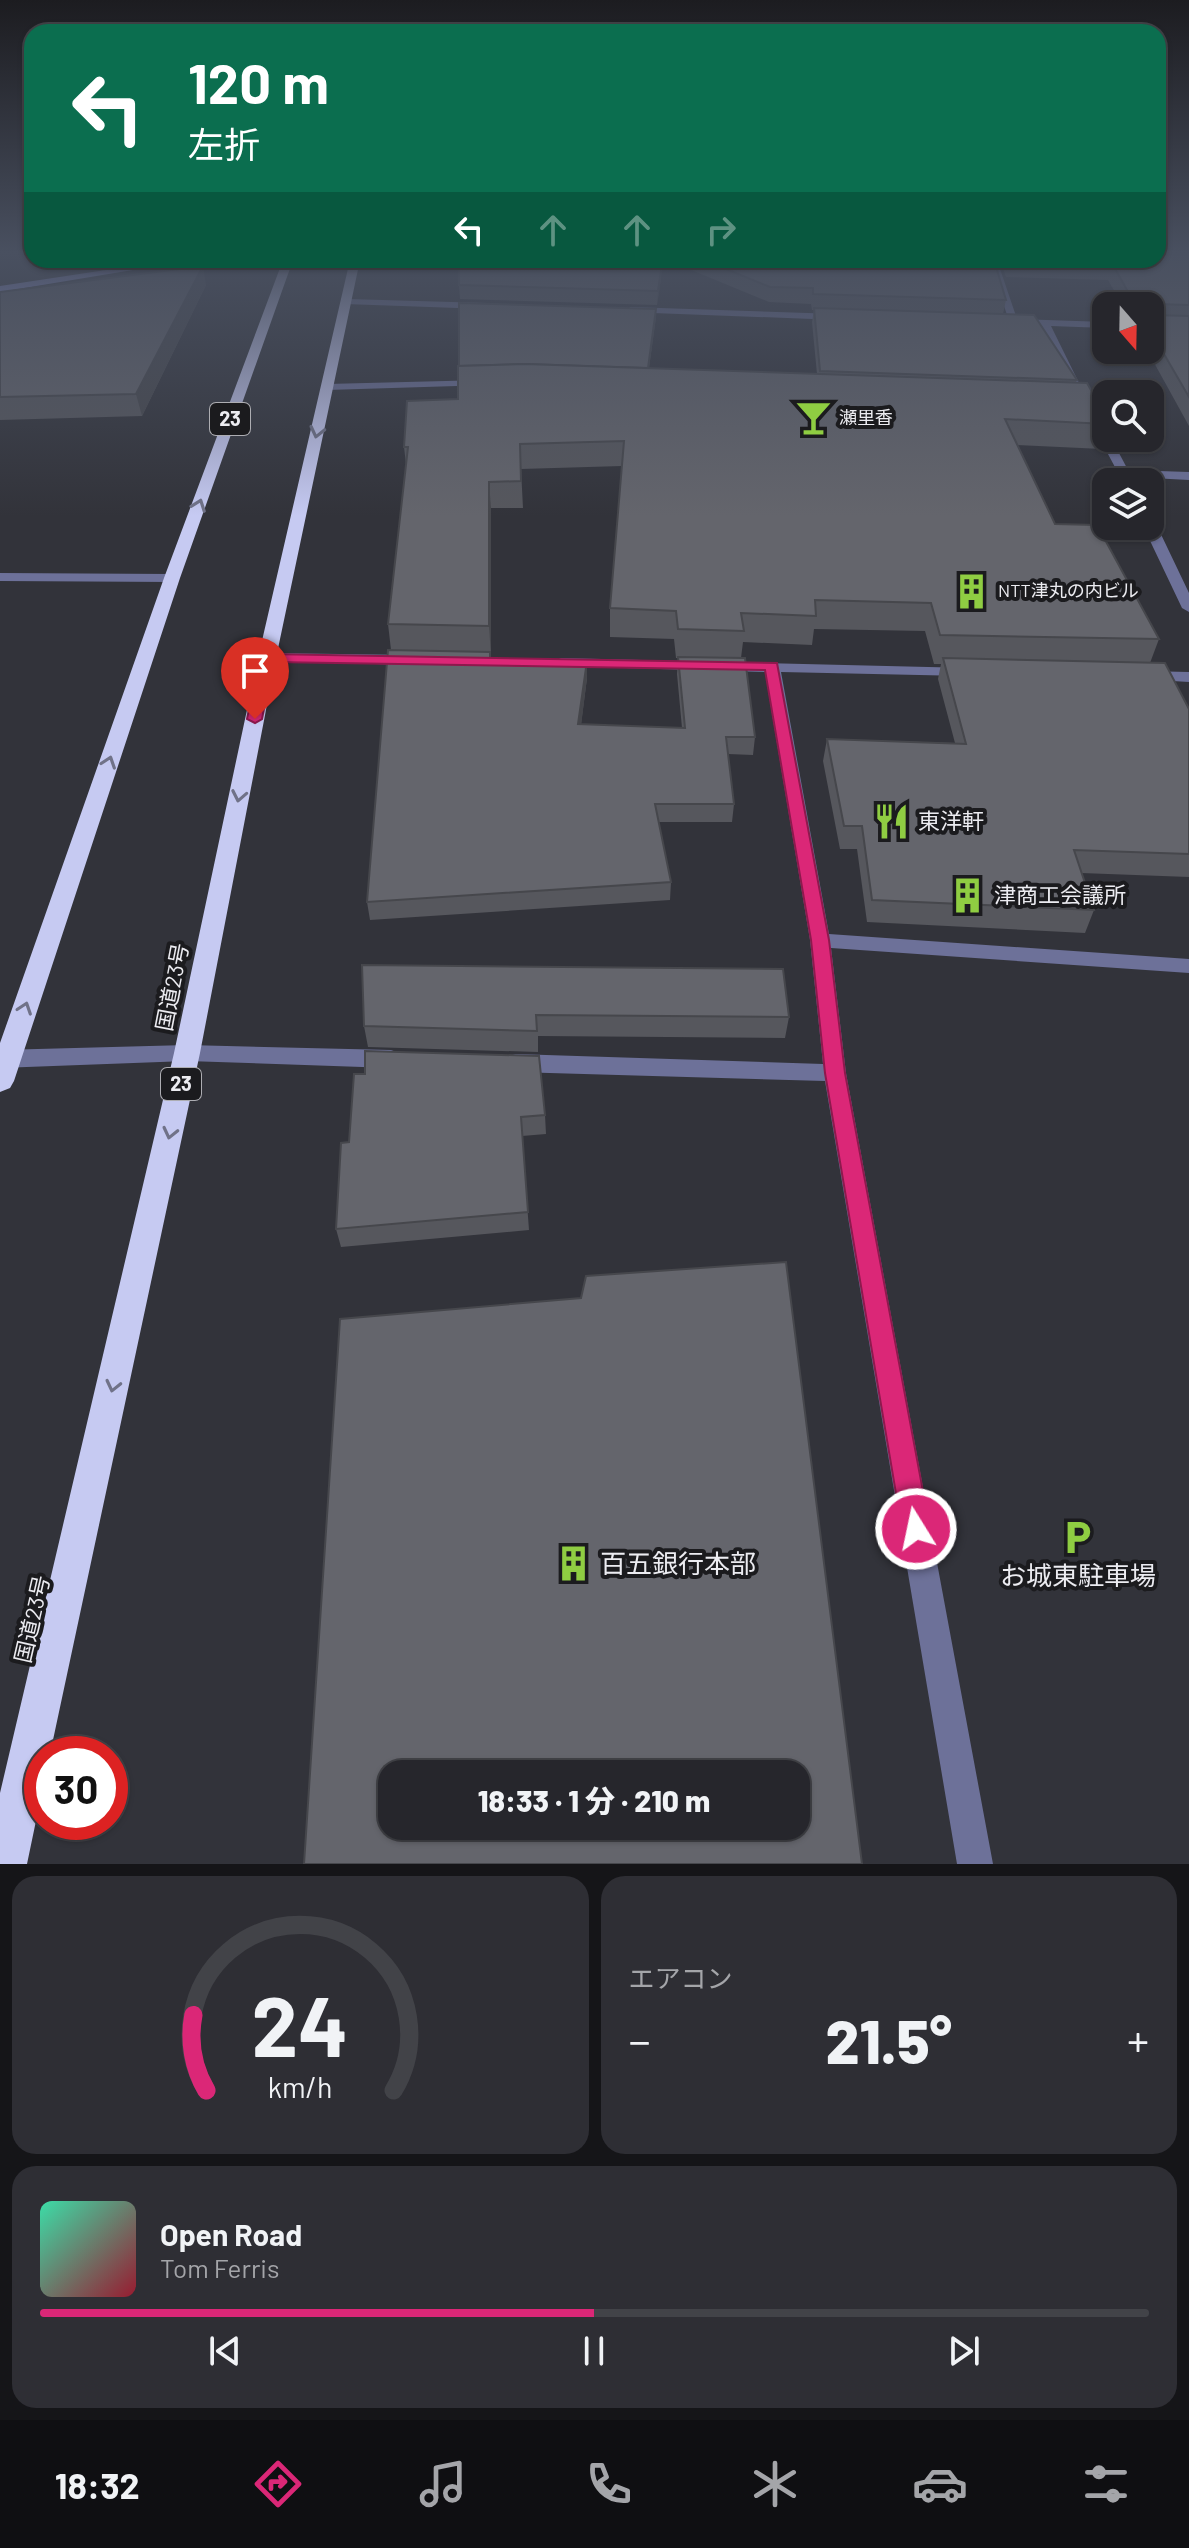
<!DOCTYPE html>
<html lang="ja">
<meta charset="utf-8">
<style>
body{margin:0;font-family:Barlow,"Noto Sans JP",sans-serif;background:#2e2e34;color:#f1f3f6;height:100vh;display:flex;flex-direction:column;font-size:30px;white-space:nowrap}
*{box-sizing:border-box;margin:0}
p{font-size:26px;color:#a4a5a9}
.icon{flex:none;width:44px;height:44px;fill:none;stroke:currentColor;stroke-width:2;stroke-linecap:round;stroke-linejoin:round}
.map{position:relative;height:1864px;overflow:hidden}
.side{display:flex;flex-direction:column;gap:12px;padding:12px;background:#151518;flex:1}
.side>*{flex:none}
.hud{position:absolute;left:24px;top:24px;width:1142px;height:244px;border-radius:24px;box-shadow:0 2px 6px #0004,0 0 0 2px #424348;background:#0b6e4f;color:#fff;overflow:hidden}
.needle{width:52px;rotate:160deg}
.buttons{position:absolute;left:1092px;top:292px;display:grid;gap:16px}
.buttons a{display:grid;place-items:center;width:72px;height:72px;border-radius:16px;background:#26262c;box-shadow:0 2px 6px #0004,0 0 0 2px #424348;font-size:40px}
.speed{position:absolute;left:24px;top:1736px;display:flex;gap:16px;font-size:40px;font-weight:700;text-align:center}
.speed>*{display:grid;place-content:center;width:104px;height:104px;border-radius:50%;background:#26262c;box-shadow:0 2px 6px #0004,0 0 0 2px #424348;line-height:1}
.speed .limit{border:12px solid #d22;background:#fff;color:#111}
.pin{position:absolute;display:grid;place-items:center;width:68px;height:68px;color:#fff;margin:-82px -34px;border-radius:50% 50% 50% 0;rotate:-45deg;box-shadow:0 0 8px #0007}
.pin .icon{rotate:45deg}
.me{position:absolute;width:88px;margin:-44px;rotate:350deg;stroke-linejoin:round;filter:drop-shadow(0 0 6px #0008)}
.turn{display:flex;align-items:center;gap:28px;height:168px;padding:0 32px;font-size:36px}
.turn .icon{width:104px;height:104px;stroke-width:2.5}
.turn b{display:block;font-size:56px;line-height:68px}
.lanes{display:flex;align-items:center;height:76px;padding:0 32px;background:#0003;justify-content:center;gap:40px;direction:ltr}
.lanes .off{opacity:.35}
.big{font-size:60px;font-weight:800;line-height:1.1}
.side .widget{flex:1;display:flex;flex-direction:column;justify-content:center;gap:12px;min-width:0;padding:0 28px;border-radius:24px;background:#2e2e34}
.side .dial{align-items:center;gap:0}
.dial svg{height:208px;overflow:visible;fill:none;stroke:#424348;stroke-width:7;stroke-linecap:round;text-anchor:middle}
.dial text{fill:#f1f3f6;stroke:none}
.song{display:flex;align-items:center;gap:24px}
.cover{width:96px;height:96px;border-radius:12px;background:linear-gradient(135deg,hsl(160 70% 55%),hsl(350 70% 35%))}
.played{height:8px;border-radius:4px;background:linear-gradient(90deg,#db2777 50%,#424348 50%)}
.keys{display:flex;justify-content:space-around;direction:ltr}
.heat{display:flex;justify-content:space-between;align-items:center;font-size:44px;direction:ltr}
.side .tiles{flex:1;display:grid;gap:12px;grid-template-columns:1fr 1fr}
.widget:last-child{grid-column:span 2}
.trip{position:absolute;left:378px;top:1760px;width:432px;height:80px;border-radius:24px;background:#26262c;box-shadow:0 2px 6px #0004,0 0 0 2px #424348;font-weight:800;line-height:80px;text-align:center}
.tab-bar{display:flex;height:128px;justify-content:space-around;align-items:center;background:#0f0f12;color:#a4a5a9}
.tab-bar .icon{width:56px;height:56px}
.tab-bar .on{color:#db2777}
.tab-bar b{font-size:36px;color:#f1f3f6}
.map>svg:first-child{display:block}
</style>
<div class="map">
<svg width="1189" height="1864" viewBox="0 0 1189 1864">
<rect width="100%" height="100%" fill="#32333a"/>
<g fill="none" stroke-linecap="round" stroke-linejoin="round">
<!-- minor -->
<g fill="#6d7199" fill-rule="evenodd">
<path d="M546 260 542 263 356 266 352 263 383 260Z"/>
<path d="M989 260H997L1017 319 1106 322V328L1051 326 1080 385 1071 383 1042 326 1010 324Z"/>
<path d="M348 299 486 303 491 306 486 309 345 304Z"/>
<path d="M630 307 838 314 843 317 838 320 627 312Z"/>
<path d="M485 380 489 381V385L327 390 322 387 327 384Z"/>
<path d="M1089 413H1097L1106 429V438H1111L1128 470 1189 472V480L1132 477 1135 482H1123L1087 415Z"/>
<path d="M1150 522 1157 526 1189 593V612L1182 608 1143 526H1150Z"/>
<path d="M0 573 172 574 179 578 172 582 0 581Z"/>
<path d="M267 653 413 655 421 660 413 665 262 661 259 658Z"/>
<path d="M561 658 970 668V674L965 676 781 672 829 934 1189 959V973L831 948 846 1073 993 1864H957L825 1081 515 1072 507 1069 504 1063 507 1057 515 1054 823 1064 810 940 765 672 556 666V660Z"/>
<path d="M1145 671 1189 672V682L1139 679V673Z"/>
<path d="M187 1045 391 1050 399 1053 402 1059 399 1065 391 1068 187 1061 0 1068V1050Z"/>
</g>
<!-- major -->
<path fill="#a6abff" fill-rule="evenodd" d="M172 260H193L0 292V286Z"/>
<!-- highway -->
<g fill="#c6caf2" fill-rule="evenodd">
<path d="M283 260H293L180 578 14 1081 10 1088 0 1092V1043L164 578Z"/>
<path d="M350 260H360L276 658 200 1053 50 1754H42V1792L27 1864H0V1793L174 1053 258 658Z"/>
</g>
</g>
<!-- wall -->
<g fill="#56575d" fill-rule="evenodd">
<path d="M1189 255V426L1147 350H1150V306H1123L1108 280 1006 277 1000 260H1158Z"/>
<path d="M667 260H994L1006 300 1003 314 1077 380 1076 382 1106 417V436L1102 449 1017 445 1055 524 1159 639 1150 663 1189 709V877L1081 873 1094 910 1085 933 867 922 857 849H840L823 761 827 739 955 743 938 679 941 664H934L925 631 814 629 812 645 743 642 741 658 755 737 753 755 728 754 734 804 732 822H659L671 882 670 900 370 920 367 902 391 650 388 624 406 464 404 447 458 399 656 317 649 368 817 374 812 322 814 310H812L811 304 769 302ZM622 466 610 608V637L674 639 676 658H678L677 674 682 728 581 724 587 678 491 660V508H523L521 469Z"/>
<path d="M661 278 657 305 460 299 459 285Z"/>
<path d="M206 285 142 416 0 420V292Z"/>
<path d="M362 965 789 1017 785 1038 538 1036V1052L368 1047 364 1026Z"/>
<path d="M365 1074 545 1115 546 1134 522 1136 529 1230 341 1247 336 1229 349 1142Z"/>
</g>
<!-- shaded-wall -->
<g fill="#46474c">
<path d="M662 264 661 278 657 305 658 291Z"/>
<path d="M203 266 206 285 142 416 136 394Z"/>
<path d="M489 482 491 508V655L489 626Z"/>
<path d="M587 661V678L579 742 578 724Z"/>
</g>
<!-- building -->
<g fill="#64656c" stroke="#46474c" stroke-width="2" fill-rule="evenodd">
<path d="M1158 255H1189V305L1155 304 1152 307 1153 315 1189 316V397L1150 330V306H1136L1113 265 1009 261V260H1158Z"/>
<path d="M704 260H994L1006 300 813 294V288L770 287Z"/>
<path d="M662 264 658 291 459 285V268Z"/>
<path d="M203 266 136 394 0 397V292Z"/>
<path d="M459 303 656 309 648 368 525 364 459 366Z"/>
<path d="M814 308 1034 315 1077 380 820 371Z"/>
<path d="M525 364 1087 383 1106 417V424L1005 419 1055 524 1097 525 1159 639 940 635 931 603 815 600 816 616 741 613 744 631 678 629 676 611 610 608 624 441 520 444 521 481 489 482V626L388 624 408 447H404L407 401 458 399V366Z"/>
<path d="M388 650 490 652V660L587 661 578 724 685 728 678 657 745 658 755 737H726L734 804H655L671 882 367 902Z"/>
<path d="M943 658 1165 663 1189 709V854L1074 850 1094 910 872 900 862 826H844L827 739 966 744Z"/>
<path d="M362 965 783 969 789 1017 536 1015 537 1031 364 1026Z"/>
<path d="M365 1051 539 1056 545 1115 521 1117 528 1212 336 1229 341 1143 349 1142 354 1074H365Z"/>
<path d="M786 1262 862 1864H304L340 1319 581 1298 586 1276ZM392 1774H796V1826H392Z"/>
</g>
<!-- one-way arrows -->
<defs><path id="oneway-chevron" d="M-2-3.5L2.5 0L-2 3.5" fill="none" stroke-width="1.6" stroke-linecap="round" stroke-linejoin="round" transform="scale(2)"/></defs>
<g stroke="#707288">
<use href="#oneway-chevron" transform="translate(317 432) rotate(103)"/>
<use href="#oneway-chevron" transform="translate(199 505) rotate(-70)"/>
<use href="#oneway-chevron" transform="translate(109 762) rotate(-71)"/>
<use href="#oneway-chevron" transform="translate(239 796) rotate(101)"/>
<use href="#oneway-chevron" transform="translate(25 1008) rotate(-71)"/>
<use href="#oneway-chevron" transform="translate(170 1133) rotate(103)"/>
<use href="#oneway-chevron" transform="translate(113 1386) rotate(103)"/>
</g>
<!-- sky -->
<linearGradient id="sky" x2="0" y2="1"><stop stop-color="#1c1c20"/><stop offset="0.49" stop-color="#495060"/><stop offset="1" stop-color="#495060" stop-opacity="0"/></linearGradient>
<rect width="1189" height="516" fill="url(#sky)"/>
<!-- route -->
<path fill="#db2777" stroke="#8e194d" stroke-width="2" d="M267 654 777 663 829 940 845 1073 930 1529 926 1539 916 1543 906 1539 902 1529 825 1073 811 940 765 670 273 662 262 719 255 723 247 719 260 658Z"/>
<!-- icons -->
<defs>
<symbol id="bar-bare" viewBox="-9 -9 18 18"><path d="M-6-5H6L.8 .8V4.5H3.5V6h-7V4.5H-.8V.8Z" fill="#8fcd42" stroke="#1b1b1e" stroke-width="2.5" paint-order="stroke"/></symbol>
<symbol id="building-bare" viewBox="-9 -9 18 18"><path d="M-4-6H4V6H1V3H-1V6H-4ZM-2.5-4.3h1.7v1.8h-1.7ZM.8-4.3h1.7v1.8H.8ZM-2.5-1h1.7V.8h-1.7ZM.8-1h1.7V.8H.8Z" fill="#8fcd42" stroke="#1b1b1e" stroke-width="2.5" paint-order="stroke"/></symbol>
<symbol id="restaurant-bare" viewBox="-9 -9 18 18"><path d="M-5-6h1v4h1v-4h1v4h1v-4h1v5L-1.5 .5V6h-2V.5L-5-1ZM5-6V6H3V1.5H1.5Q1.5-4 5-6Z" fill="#8fcd42" stroke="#1b1b1e" stroke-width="2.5" paint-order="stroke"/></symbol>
<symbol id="parking-bare" viewBox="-9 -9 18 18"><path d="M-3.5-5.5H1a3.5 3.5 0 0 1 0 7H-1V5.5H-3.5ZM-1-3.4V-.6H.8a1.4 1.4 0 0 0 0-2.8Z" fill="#8fcd42" stroke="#1b1b1e" stroke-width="2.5" paint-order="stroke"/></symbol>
</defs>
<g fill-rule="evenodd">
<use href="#bar-bare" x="788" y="392" width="51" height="51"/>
<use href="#building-bare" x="946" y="566" width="51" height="51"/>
<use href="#restaurant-bare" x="866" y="796" width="51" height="51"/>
<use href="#building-bare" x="942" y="870" width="51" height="51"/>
<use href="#parking-bare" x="1052" y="1512" width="51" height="51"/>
<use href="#building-bare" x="548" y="1538" width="51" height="51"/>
</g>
<g text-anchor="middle" stroke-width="8" stroke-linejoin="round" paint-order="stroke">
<!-- far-poi labels -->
<g font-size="18" fill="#ececf1" stroke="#1b1b1e" text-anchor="start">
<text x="839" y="424">瀬里香</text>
<text x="998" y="597">NTT津丸の内ビル</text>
</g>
<!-- shield labels -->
<g fill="#1b1b1e" stroke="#adadb2" stroke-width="2">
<rect x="210" y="403" width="40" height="32" rx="6"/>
<rect x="161" y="1068" width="40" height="32" rx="6"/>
</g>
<g font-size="20" font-weight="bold" fill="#ececf1">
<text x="230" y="426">23</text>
<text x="181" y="1091">23</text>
</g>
<!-- poi labels -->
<g font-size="22" fill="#ececf1" stroke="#1b1b1e" text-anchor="start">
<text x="918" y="829">東洋軒</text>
<text x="994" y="903">津商工会議所</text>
</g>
<!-- street labels -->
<g font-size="22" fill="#ececf1" stroke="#1b1b1e">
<text transform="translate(172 987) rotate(-79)" y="8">国道23号</text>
<text transform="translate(32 1619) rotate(-77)" y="8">国道23号</text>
</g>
<!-- near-poi labels -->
<g font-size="26" fill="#ececf1" stroke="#1b1b1e" text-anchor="start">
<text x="600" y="1573">百五銀行本部</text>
<text x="1078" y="1585" text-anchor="middle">お城東駐車場</text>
</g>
</g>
</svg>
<div class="buttons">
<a><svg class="needle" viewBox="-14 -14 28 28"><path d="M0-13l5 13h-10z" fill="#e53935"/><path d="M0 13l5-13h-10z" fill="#a4a5a9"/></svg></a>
<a><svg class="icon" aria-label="search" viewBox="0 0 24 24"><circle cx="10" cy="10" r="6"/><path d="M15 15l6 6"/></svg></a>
<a><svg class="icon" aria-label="layers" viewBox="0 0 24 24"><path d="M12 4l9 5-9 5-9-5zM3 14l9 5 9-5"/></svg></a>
</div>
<div class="speed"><div class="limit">30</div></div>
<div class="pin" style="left:255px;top:719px;background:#d93025"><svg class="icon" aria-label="arrive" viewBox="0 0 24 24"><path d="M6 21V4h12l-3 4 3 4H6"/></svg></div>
<svg class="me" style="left:916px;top:1529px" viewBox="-20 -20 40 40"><circle r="17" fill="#db2777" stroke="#fff" stroke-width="3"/><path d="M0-11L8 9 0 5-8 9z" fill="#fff"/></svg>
<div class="trip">18:33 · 1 分 · 210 m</div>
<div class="hud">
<div class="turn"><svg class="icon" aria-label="left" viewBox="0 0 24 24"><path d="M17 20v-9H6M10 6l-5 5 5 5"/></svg><div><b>120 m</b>左折</div></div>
<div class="lanes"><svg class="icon" aria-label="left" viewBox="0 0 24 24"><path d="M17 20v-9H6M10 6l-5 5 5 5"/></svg><svg class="icon off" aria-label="ahead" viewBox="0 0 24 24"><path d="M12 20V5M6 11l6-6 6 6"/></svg><svg class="icon off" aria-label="ahead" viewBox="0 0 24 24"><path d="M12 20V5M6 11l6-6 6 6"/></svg><svg class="icon off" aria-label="right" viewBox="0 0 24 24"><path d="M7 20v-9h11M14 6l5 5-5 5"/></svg></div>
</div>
</div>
<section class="side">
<div class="tiles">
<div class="widget dial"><svg viewBox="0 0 100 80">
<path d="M14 69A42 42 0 1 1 86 69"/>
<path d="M14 69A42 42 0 0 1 9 40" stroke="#db2777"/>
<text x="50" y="56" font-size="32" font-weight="700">24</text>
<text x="50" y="72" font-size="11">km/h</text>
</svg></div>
<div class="widget"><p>エアコン</p>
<div class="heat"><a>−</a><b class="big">21.5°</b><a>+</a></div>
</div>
<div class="widget">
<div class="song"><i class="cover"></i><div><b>Open Road</b><p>Tom Ferris</p></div></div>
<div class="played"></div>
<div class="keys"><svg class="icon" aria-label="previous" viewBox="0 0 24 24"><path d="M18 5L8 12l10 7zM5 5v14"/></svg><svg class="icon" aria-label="pause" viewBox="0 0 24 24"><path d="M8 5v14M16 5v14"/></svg><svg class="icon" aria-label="next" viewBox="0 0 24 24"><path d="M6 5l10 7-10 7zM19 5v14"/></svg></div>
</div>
</div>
</section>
<nav class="tab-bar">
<b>18:32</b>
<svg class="icon on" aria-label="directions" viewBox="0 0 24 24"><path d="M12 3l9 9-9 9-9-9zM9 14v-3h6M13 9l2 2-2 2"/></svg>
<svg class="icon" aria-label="music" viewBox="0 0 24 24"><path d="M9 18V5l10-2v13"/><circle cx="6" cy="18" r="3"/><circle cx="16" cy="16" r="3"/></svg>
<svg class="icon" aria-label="phone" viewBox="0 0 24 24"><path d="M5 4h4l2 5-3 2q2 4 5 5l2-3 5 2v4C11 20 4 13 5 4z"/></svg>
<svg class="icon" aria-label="climate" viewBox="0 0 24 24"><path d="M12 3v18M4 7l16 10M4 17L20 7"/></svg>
<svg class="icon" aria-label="car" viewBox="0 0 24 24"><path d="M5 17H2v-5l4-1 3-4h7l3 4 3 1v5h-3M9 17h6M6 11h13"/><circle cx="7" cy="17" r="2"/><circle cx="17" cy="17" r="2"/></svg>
<svg class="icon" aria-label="filters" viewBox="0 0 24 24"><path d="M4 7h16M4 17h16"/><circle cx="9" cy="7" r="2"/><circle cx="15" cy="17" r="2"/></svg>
</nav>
